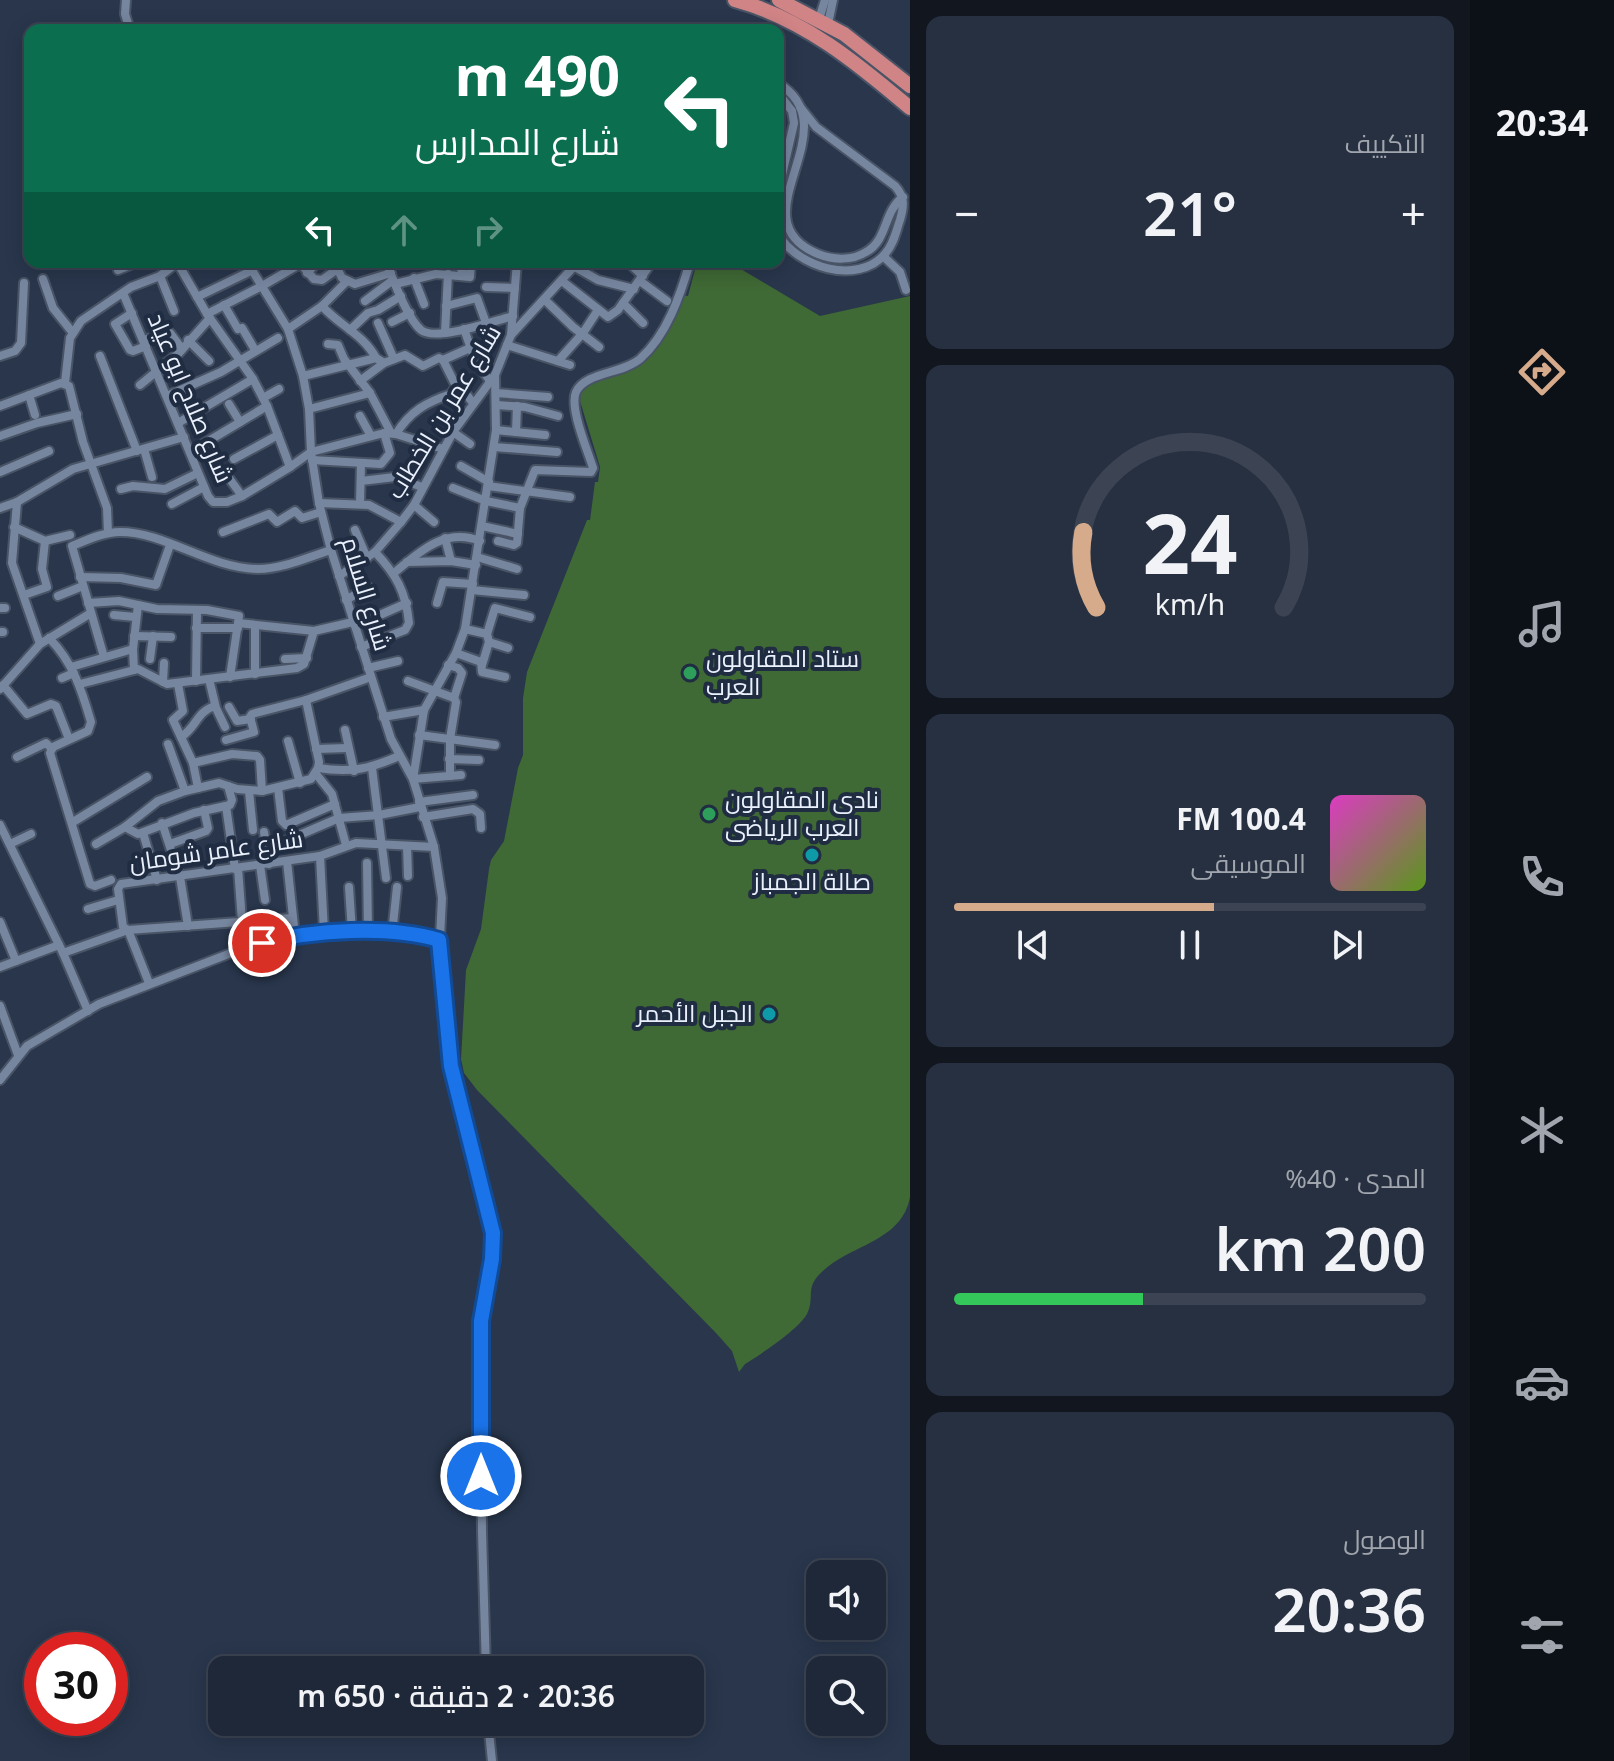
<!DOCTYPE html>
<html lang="ar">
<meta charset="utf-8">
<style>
body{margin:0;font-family:"Noto Sans",Cairo,sans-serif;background:#273041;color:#f1f3f6;direction:rtl;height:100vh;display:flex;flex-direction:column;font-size:30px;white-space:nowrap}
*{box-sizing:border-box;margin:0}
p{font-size:26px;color:#a1a6ae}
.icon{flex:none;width:44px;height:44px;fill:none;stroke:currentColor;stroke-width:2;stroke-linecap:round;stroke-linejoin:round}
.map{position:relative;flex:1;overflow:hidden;direction:ltr}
.panel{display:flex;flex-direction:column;gap:16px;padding:16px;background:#11161f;width:560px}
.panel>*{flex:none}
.banner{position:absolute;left:24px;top:24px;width:760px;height:244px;border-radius:16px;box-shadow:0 4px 20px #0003,0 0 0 2px #3c4453;direction:rtl;background:#0b6e4f;color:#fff;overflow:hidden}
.buttons{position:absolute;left:806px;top:1560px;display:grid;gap:16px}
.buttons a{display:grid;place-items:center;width:80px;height:80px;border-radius:16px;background:#1f2839;box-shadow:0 4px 20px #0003,0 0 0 2px #3c4453;font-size:40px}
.speed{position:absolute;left:24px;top:1632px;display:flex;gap:16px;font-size:40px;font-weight:700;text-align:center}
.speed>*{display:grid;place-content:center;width:104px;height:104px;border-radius:50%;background:#1f2839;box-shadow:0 4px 20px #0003,0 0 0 2px #3c4453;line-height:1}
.speed .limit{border:12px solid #d22;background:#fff;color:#111}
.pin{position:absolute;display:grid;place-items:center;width:68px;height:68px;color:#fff;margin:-34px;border:4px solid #fff;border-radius:50%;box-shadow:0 2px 8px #0007}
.me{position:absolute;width:88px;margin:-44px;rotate:0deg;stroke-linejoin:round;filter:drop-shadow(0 0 6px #0008)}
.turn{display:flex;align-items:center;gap:28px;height:168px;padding:0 32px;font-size:36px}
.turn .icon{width:104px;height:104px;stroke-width:2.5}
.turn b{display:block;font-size:56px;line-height:68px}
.lanes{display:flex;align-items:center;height:76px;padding:0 32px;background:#0003;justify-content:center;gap:40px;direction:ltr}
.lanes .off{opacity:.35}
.big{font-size:60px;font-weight:600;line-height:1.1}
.panel .card{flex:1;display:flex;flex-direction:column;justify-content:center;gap:12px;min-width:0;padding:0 28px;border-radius:16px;background:#273041}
.panel .dial{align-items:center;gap:0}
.dial svg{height:208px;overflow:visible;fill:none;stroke:#3c4453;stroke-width:7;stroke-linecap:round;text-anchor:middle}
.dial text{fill:#f1f3f6;stroke:none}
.song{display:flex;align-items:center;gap:24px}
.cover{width:96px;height:96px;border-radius:12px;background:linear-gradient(135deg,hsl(310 70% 55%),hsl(90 70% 35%))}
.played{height:8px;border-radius:4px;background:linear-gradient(90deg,#d6ab8b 55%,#3c4453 55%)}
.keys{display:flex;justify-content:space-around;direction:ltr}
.heat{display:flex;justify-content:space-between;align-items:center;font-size:44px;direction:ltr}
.charge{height:12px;border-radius:6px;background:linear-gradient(90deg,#34c759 40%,#3c4453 0)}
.trip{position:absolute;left:208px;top:1656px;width:496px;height:80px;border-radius:16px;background:#1f2839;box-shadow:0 4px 20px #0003,0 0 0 2px #3c4453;font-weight:600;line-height:80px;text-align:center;direction:rtl}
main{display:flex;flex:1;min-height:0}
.menu{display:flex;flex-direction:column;width:144px;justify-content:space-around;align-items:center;background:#0c1017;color:#a1a6ae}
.menu .icon{width:56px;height:56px}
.menu .active{color:#d6ab8b}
.menu b{font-size:36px;color:#f1f3f6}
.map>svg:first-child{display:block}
</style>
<main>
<nav class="menu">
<b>20:34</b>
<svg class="icon active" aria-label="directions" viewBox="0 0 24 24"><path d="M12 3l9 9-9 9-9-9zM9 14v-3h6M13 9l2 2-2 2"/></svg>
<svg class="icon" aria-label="music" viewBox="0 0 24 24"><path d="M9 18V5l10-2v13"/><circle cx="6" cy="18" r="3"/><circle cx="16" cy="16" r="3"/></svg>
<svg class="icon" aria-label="phone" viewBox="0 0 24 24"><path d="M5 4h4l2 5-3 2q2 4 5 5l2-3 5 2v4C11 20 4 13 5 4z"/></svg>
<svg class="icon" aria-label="climate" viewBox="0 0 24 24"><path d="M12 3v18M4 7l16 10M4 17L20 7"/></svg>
<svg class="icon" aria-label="car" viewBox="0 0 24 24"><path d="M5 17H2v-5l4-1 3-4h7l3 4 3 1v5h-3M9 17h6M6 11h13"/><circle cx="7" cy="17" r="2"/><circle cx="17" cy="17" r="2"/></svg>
<svg class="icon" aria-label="filters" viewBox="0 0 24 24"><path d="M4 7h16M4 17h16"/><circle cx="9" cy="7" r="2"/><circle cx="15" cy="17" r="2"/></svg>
</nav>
<section class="panel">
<div class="card"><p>التكييف</p>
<div class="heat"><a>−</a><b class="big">21°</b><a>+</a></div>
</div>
<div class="card dial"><svg viewBox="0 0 100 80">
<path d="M14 69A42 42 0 1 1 86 69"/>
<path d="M14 69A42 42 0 0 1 9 40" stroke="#d6ab8b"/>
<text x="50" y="56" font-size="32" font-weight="700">24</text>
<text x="50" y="72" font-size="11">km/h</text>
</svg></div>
<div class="card">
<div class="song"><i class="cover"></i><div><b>100.4 FM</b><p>الموسيقى</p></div></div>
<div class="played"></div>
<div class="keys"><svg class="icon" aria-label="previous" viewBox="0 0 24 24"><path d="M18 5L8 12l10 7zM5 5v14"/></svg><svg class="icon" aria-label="pause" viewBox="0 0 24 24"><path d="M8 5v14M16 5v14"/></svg><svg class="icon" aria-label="next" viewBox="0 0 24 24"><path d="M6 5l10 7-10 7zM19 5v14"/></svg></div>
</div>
<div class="card"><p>المدى · 40%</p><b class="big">200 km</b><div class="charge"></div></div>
<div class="card"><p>الوصول</p><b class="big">20:36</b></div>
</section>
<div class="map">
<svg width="910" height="1761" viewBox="0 0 910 1761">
<rect width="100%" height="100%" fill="#29364c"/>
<!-- green -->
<path fill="#3f6935" d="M697 262H729L820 316 910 296V1197C902 1241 853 1244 824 1270 803 1288 816 1296 807 1314 799 1329 760 1355 745 1364L739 1372 732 1351 716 1333 477 1090 464 1073 461 1059 466 970 481 929 489 869 491 860 504 841 518 768 523 755V698L527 672 587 520H590L595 482H598L600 467 580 401 581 391C590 378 601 381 615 376 649 365 673 328 681 295L688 296Z"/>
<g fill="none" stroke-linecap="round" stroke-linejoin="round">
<defs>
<g id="minor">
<path d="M126 0 125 14 130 30"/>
<path d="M819 19 825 0"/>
<path d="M828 24 833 0"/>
<path d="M778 83C853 129 733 219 818 254 833 260 852 261 866 252 888 240 883 212 903 197"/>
<path d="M778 93 792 111 794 123 778 192"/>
<path d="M778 234C797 267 857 286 885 254 894 244 896 231 900 220 904 206 905 197 895 186L816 127 800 107"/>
<path d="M883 256 900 272 906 290"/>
<path d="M177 262 207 314 253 379 267 406 290 467"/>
<path d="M247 262 288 329 303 376 309 409 311 452 319 503 331 550 391 739 413 779 434 847 442 898 439 958 451 1066 493 1233 492 1259 482 1309 480 1336 482 1532 486 1670"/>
<path d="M299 262 314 279 322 280 336 270"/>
<path d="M334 262 342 278 355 284 391 273"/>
<path d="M386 262C393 279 407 318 421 330 436 342 493 321 513 316"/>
<path d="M457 262 465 276"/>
<path d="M628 262 643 276"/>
<path d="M575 267 598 280 634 289"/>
<path d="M118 270 138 262"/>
<path d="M307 273 318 262"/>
<path d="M160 276 174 311"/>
<path d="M414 278 424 304"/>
<path d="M43 279 53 308 73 333"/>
<path d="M562 281 608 317 618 310 652 262"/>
<path d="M640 281 667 301"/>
<path d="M395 284 436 274 470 277 471 262"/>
<path d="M486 287 515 288"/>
<path d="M123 293 208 496 213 502H227L242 496 290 467 311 452 384 433 396 434 443 449"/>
<path d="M197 297 253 270"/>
<path d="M545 300 573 327 599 347"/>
<path d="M365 301 393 280"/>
<path d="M623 303 643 323"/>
<path d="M224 305 238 329"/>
<path d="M322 306C340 326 363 334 376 358"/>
<path d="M446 306 477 298 486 323"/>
<path d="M132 313 115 324 130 350 133 351 146 346"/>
<path d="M207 314 262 286 300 264"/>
<path d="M392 322 410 313"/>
<path d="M378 323 394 359"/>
<path d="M242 328 255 350"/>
<path d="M288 329 322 306 347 281"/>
<path d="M464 329 475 360 490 381"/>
<path d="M350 330 368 313 378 310 401 296"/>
<path d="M445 333 448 274"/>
<path d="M511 335 517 262"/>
<path d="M143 340 170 333 182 349"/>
<path d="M188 340 209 361"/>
<path d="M328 344 338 345 344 359 370 393 391 433"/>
<path d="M507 345 570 365"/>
<path d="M0 356 15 351 21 343 24 283"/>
<path d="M100 356 137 451"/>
<path d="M443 360 470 348"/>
<path d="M558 361 583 333 598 310"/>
<path d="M303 376 376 358 384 363"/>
<path d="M360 381 384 363 405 355 423 366 439 358 443 360 456 386 463 390 473 403"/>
<path d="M65 383 70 338 81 321 131 287 160 276 178 262"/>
<path d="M140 385 179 353 210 318"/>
<path d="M496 393 548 397"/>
<path d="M29 395 35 415"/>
<path d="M167 396 221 372 278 338"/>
<path d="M263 398 279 389"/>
<path d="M229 404 240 422"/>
<path d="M497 405 525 407 558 416"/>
<path d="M0 406 61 383 69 386 83 442 107 508 108 533"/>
<path d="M309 409 370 393"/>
<path d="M360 416 371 436"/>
<path d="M178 423 253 379"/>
<path d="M496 430 545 435"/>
<path d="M453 432 470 444"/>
<path d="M516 432 517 406"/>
<path d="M396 434C410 411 427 402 451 394L456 386"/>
<path d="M0 436 37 423 77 414"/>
<path d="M494 447 557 452"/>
<path d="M144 449 152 477"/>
<path d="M190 452 267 406"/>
<path d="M234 459 278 435"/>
<path d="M312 460 381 464 390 453 384 433"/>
<path d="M461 466 489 482"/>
<path d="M0 472 49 451"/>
<path d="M226 474 242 496"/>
<path d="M361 481 395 477 422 487"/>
<path d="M488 486 570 497"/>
<path d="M453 488 486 501 520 508"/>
<path d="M121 489 133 486 165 489 198 473"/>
<path d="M17 502 12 563 40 644"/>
<path d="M319 503 369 505 401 522"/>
<path d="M172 504 204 487"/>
<path d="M360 504 361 463"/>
<path d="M414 505 434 522"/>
<path d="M0 508 17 502 73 469 184 437"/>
<path d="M482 526 518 534"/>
<path d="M14 527 45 541 70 535"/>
<path d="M355 530 367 558"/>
<path d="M223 532 269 514 277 522 295 511 302 518 321 512"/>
<path d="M445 538 451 561"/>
<path d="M498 541 514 545 517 543 520 508 535 470 591 472 593 468C588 451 569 408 576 392 585 372 622 374 640 359 667 335 680 296 690 262"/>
<path d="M477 557 517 569"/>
<path d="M407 562 451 561 476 565"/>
<path d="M394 573C419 552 445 527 480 541"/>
<path d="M339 576 375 552 401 522 414 505 453 432 495 375 511 335 578 262"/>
<path d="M80 577 121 578 156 585 170 545"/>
<path d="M472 590 524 595"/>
<path d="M24 595 47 587 42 569 45 541"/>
<path d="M58 596 83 586"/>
<path d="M346 600 368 587"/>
<path d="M88 603 119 601 157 609 207 610 239 616 238 623 314 631"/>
<path d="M437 603 443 582 473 584"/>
<path d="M0 608H5"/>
<path d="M114 615 135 617"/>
<path d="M255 625V674"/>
<path d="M355 626 407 603"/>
<path d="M196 628H238"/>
<path d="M465 629 487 634"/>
<path d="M0 632H3"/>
<path d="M487 634 495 608 530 617"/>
<path d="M134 636 171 637"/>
<path d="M49 638C73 662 82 691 91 722L88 731 53 747 50 753 90 884 95 886 111 880"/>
<path d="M489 642 508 648"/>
<path d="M361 647 405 630 409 623C406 592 396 574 375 552"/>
<path d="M456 653 481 662 482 672 505 677"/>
<path d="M104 657 72 546C87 540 104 532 120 532 166 532 208 568 258 569 283 569 308 557 331 550"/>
<path d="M150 659 153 636"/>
<path d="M285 659 307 658"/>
<path d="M448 665 458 668 462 673 454 698"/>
<path d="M482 665 489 642 487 634"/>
<path d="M71 667 133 649"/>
<path d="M368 668 398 661"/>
<path d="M134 670 133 649 138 605"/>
<path d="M230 677 238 623"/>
<path d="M62 678 74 673"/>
<path d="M209 679 216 708 225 727"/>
<path d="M196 681 197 610"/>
<path d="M408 681 454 698 456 702 450 739V776"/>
<path d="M163 682 164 663"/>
<path d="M80 684 138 669 167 684 297 668 304 664 314 631 353 622"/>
<path d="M178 684 183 711 173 720 193 763 198 788"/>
<path d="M3 685 27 714 51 704 56 706 69 739"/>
<path d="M0 689 40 644 91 613"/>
<path d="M229 707 237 721 251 719"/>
<path d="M383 717 424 710"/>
<path d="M345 730 354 771"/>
<path d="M419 735 495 745"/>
<path d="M181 737C196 728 197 711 215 706"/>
<path d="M226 740 254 732 250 717 252 714 306 700 371 677"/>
<path d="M288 741 300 783"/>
<path d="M168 744 185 791"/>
<path d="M316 749 348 748"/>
<path d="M17 757 46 743 52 749"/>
<path d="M449 759 479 760"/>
<path d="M193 763 232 754 257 756 260 760 262 791"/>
<path d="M318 768C350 773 370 769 399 756"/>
<path d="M372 768 386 878"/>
<path d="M316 774 332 794 346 845"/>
<path d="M461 775 413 779 424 710 456 653 465 629 496 430 495 375"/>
<path d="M278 788 282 821 286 825 335 804"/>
<path d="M249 791 253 830"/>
<path d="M419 802 473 795"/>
<path d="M226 806 235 869"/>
<path d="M423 817 473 809 480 814 481 828"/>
<path d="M73 822 147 777"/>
<path d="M162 823 180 877 188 926"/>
<path d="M0 825 63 953 88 1011"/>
<path d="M125 827 138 834 194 813 230 805 232 800 228 786"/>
<path d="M264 832 269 864"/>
<path d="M143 833 157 880"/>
<path d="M283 842 339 818 379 815 420 807"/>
<path d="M10 844 31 834"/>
<path d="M96 844 125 827 158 801 185 791 219 783 237 789 262 791 311 779 318 768 319 762 306 700"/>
<path d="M170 844 206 831 208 828 204 810"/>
<path d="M407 846 408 876"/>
<path d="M320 856 324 932"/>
<path d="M287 861 295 936"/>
<path d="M367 863 368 932"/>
<path d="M260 865 265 900"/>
<path d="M238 868 244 948"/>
<path d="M349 887 352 932"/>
<path d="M88 909 118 900"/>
<path d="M0 922 16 961"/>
<path d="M392 934 397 887"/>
<path d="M63 953 128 930 293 918"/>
<path d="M0 967 59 945"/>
<path d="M149 983 128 930 123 927 118 889 121 884 320 856 356 843 434 847"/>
<path d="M0 1006 18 1055"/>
<path d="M0 1080 27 1046 99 1004 244 948 281 939 324 932 414 935 439 940"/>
<path d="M488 1722 492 1761"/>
</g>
<g id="trunk">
<path d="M735 0C804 19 857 63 910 108"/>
<path d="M779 0 844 34 910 86"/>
</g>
</defs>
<!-- minor casing -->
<use href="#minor" stroke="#495466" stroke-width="12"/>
<!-- trunk casing -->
<use href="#trunk" stroke="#495466" stroke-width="18"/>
<!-- minor -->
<use href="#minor" stroke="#77869f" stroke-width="8"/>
<!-- trunk -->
<use href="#trunk" stroke="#d08486" stroke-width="14"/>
</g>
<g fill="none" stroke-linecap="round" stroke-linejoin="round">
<defs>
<path id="route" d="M262 943C313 930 388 925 439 940L451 1066 493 1233 492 1259 481 1321V1476"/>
</defs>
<!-- route casing -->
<use href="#route" stroke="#114b97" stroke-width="20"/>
<!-- route -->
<use href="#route" stroke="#1a73e8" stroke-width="14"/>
</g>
<!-- markers -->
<g fill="#2e9e5b" stroke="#1f2c41" stroke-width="3">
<circle cx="690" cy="673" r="8"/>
<circle cx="709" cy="814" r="8"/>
</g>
<g fill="#0f9aa8" stroke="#1f2c41" stroke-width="3">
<circle cx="812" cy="855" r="8"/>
<circle cx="769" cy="1014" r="8"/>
</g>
<g text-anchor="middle" stroke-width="8" stroke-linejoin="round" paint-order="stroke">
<!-- street labels -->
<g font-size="24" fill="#eaf1fd" stroke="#1f2c41">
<text transform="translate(190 398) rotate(67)" y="8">شارع صلاح ابو عياد</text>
<text transform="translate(444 412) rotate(-59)" y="8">شارع عمر بن الخطاب</text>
<text transform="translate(366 594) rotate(73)" y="8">شارع السلام</text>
<text transform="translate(216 851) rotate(-8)" y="8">شارع عامر شومان</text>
</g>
<!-- poi labels -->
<g font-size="24" fill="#eaf1fd" stroke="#1f2c41" text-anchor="start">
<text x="706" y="667">ستاد المقاولون<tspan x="706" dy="28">العرب</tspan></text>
<text x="725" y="808">نادى المقاولون<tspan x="725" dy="28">العرب الرياضى</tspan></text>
<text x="812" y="890" text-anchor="middle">صالة الجمباز</text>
<text x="753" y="1022" text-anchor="end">الجبل الأحمر</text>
</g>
</g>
</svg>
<div class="buttons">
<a><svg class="icon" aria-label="sound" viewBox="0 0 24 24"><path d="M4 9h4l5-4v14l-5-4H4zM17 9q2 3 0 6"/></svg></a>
<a><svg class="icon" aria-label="search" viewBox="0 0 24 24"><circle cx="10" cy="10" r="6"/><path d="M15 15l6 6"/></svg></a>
</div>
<div class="speed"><div class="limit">30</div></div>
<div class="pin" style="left:262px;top:943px;background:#d93025"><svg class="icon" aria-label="arrive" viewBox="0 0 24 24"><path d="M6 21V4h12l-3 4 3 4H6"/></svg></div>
<svg class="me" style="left:481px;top:1476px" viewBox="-20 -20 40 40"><circle r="17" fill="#1a73e8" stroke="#fff" stroke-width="3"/><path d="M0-11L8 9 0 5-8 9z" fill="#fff"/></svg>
<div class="trip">20:36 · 2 دقيقة · 650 m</div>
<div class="banner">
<div class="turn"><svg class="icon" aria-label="left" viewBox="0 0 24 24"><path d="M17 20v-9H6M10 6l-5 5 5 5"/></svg><div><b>490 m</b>شارع المدارس</div></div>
<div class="lanes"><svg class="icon" aria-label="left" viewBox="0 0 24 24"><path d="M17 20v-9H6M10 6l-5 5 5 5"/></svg><svg class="icon off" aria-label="ahead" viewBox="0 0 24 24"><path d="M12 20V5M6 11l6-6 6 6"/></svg><svg class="icon off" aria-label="right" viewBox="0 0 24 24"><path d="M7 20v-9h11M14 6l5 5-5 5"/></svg></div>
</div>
</div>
</main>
